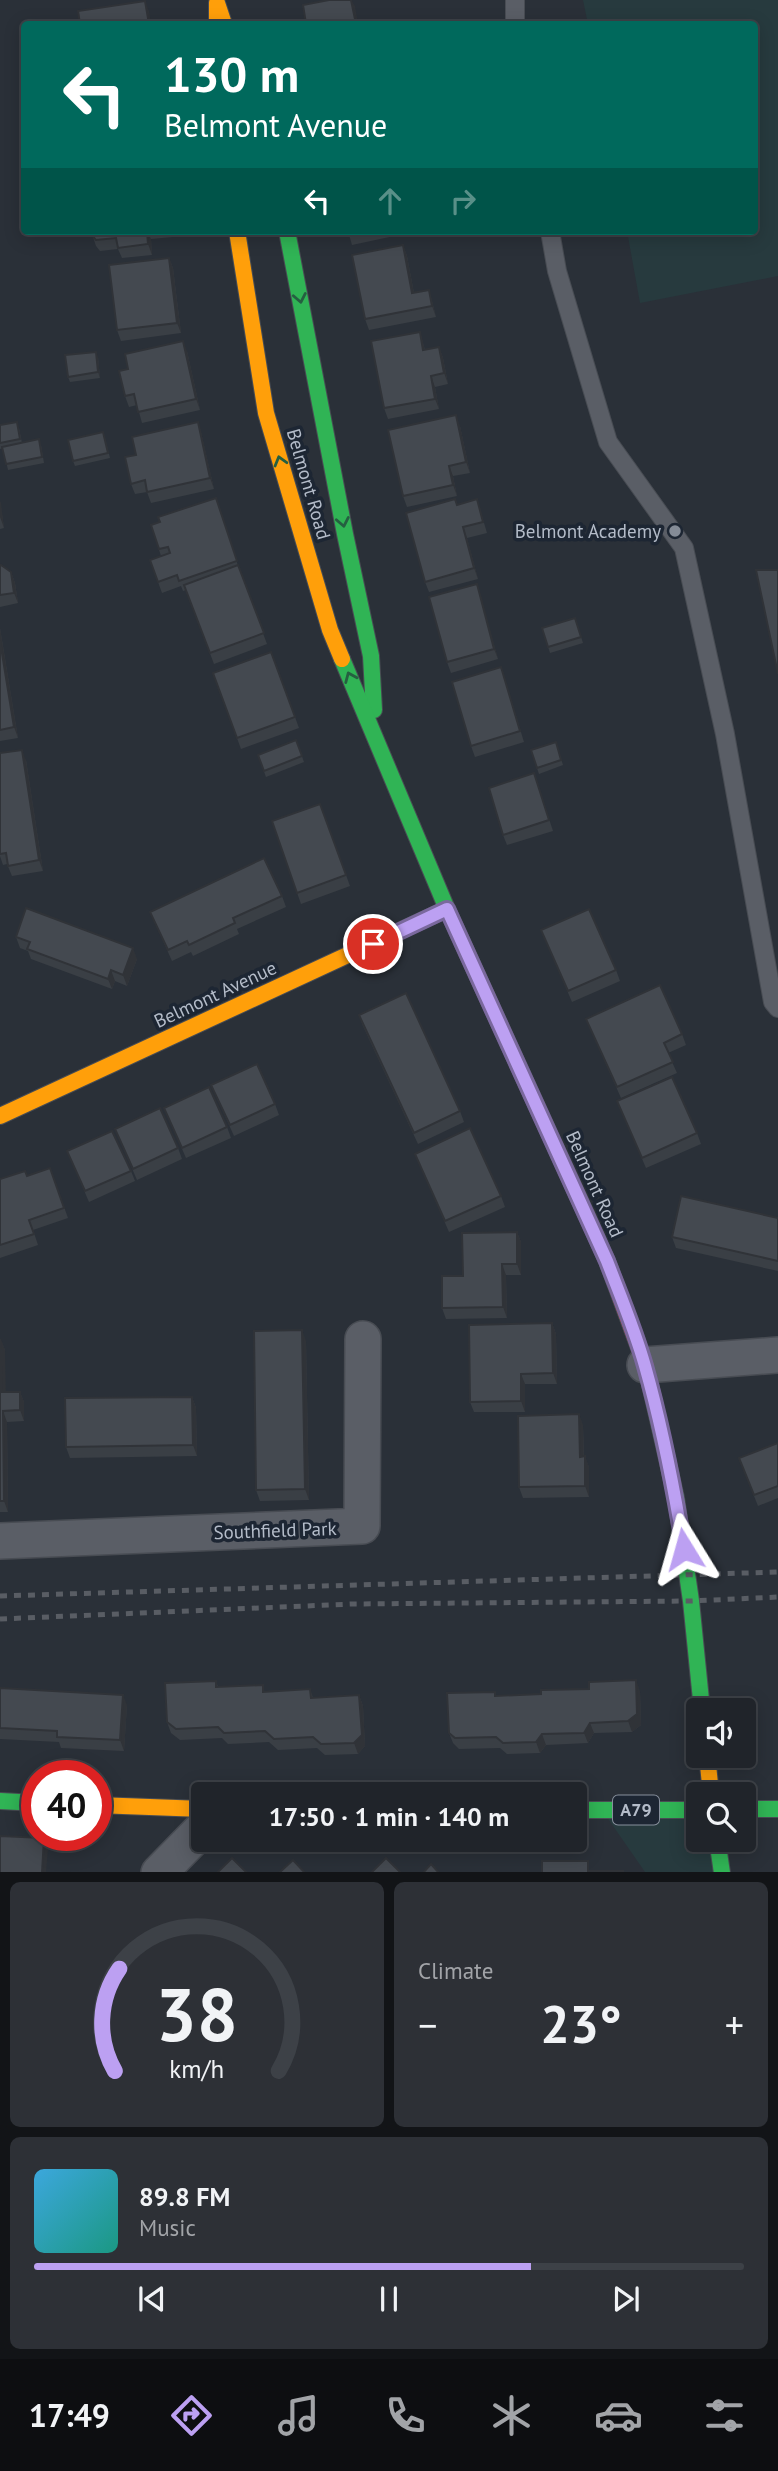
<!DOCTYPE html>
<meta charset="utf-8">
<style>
body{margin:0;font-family:"PT Sans",sans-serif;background:#2d3036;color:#f1f3f6;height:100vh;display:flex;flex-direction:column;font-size:26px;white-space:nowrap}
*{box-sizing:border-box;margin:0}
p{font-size:23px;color:#a2a4a8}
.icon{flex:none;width:38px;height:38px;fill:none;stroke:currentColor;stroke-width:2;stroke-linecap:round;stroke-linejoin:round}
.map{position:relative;height:1872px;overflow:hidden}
.side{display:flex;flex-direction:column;gap:10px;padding:10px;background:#121417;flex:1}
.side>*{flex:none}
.hud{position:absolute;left:21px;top:21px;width:737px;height:214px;border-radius:7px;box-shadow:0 4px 18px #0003,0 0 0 2px #3d4147;background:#00695c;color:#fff;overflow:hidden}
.fabs{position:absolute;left:686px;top:1698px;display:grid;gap:14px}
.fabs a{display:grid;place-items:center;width:70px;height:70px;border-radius:7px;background:#20242a;box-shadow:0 4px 18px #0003,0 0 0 2px #3d4147;font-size:35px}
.speed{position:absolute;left:21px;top:1760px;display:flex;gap:14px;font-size:35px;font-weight:700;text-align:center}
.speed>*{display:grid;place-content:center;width:91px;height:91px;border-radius:50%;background:#20242a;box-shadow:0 4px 18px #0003,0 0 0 2px #3d4147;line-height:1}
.speed .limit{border:10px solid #d22;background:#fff;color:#111}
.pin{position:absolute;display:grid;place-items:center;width:60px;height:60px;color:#fff;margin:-30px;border:4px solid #fff;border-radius:50%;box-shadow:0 2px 7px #0007}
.me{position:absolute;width:77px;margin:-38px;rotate:352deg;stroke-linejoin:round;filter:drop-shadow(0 0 5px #0008)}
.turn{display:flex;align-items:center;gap:24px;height:147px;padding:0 28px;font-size:32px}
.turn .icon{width:91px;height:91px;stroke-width:2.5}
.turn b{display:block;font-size:49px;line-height:60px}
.lanes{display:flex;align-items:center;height:66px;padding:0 28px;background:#0003;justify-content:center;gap:35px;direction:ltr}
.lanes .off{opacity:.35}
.big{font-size:52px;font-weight:800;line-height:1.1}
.side .tile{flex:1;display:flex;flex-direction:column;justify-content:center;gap:10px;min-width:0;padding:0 24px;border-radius:10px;background:#2d3036}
.side .dial{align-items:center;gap:0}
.dial svg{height:182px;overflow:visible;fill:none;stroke:#3d4147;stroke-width:7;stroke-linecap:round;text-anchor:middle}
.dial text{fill:#f1f3f6;stroke:none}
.song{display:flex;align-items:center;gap:21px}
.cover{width:84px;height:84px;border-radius:10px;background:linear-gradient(135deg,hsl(200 70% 55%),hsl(170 70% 35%))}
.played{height:7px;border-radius:4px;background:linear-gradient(90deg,#bca0f2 70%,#3d4147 70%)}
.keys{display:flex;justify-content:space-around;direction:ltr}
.heat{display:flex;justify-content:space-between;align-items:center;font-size:38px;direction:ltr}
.side .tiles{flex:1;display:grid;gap:10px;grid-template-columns:1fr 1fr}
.tile:last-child{grid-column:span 2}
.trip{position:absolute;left:191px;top:1782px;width:396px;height:70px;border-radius:7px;background:#20242a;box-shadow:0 4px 18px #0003,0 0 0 2px #3d4147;font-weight:800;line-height:70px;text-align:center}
.tabs{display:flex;height:112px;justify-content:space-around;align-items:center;background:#0d0e11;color:#a2a4a8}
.tabs .icon{width:49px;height:49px}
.tabs .current{color:#bca0f2}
.tabs b{font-size:32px;color:#f1f3f6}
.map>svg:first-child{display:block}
</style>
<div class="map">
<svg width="778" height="1873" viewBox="0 0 778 1873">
<rect width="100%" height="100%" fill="#2a3038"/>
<!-- green -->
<g fill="#273a3e">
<path d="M583 0H778V276L640 303 627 231H754V24H588Z"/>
<path d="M602 1810H698V1839H717L722 1872H645Z"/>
</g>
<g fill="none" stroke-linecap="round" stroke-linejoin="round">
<defs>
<g id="lane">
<path d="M515 24V0"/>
<path d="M550 231 557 271 608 442 684 548 725 734 773 1002 778 1008"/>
</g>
<g id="street">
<path d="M645 1365 778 1355"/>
<path d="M0 1541 362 1526 363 1339"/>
<path d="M159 1873 203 1828"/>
</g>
<g id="fast">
<path d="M287 231 345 534 371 656 374 710"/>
<path d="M342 659 447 909 586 1214"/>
<path d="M367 946 447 909"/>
<path d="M646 1367 676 1498 691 1601 702 1710"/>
<path d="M0 1801 37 1803"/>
<path d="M744 1809H778"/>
<path d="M574 1810H698"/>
<path d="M717 1839 722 1873"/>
</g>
<g id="slow">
<path d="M217 24V3L224 24"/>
<path d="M237 231 266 413 330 630 342 659"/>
<path d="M0 1116 367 946"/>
<path d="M707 1755 711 1794"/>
<path d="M96 1805 203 1809"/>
</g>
<path id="jam" d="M586 1214 607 1261 646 1367"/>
</defs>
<!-- lane casing -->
<use href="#lane" stroke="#484c53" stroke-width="20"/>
<!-- street casing -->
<use href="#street" stroke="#484c53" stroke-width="38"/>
<!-- fast casing -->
<use href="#fast" stroke="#484c53" stroke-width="18"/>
<!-- slow casing -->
<use href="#slow" stroke="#484c53" stroke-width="18"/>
<!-- jam casing -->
<use href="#jam" stroke="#484c53" stroke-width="18"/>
<!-- lane -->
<use href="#lane" stroke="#5a5e66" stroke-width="18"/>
<!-- street -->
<use href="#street" stroke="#5a5e66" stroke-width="35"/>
<!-- fast -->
<use href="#fast" stroke="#30b455" stroke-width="16"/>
<!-- slow -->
<use href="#slow" stroke="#ff9f0a" stroke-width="16"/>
<!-- jam -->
<use href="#jam" stroke="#e5322d" stroke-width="16"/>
<!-- rail -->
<g stroke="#595d64" stroke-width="5" stroke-dasharray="7 7" stroke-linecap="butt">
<path d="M0 1596 778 1572"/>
<path d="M0 1619 352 1604 691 1601 778 1597"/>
</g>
</g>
<!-- wall -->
<g fill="#3a3f45">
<path d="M91 231H172L173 237 151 239 152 255 122 258 118 249 100 251 96 246Z"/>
<path d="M348 231H398L399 235 352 245Z"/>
<path d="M403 245 407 256 414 293 429 290 432 301 436 317 369 330 365 319Z"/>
<path d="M169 258 173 268 181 333 121 341 117 330Z"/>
<path d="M420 332 425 350 439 347 443 358 448 384 435 387 439 409 388 419 384 408Z"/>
<path d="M187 351 200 410 142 423 137 405 129 407 125 396Z"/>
<path d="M98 357 100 378 70 382 68 377Z"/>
<path d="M198 422 201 432 214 489 151 503 147 492 135 494 131 484 136 455Z"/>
<path d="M0 425 19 428 22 443 41 445 44 463 8 470 3 448 0 449Z"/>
<path d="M460 426 470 473 453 476 457 496 407 507 403 496Z"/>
<path d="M105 438 110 458 75 466 73 461Z"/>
<path d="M216 498 240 572 267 644 214 664 186 590 183 591 181 586 162 593 150 560 161 556 151 525Z"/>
<path d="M477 499 487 533 467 538 478 579 429 592 425 582 457 505Z"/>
<path d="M0 501 4 528 0 529Z"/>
<path d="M0 566 11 572 15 583 18 603 0 607Z"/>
<path d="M477 584 498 659 451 673 447 662Z"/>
<path d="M575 618 583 643 550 653 542 628Z"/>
<path d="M0 628 18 738 0 741Z"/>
<path d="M271 652 299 728 241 749 213 673Z"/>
<path d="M501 667 524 742 475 757 471 746Z"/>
<path d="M296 740 304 762 266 777 258 755Z"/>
<path d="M556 742 563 765 539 774 531 750Z"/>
<path d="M0 753 26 760 43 871 12 876 7 864 3 865 0 856Z"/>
<path d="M534 773 553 831 507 845 503 835Z"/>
<path d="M320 804 350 886 301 904 272 821Z"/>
<path d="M282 896 286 907 237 929 239 934 193 956 191 952 172 961 150 912Z"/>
<path d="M541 930 616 970 620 981 572 1002Z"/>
<path d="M16 937 137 959 127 986 115 981 112 989 31 959 28 951 20 948Z"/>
<path d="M359 1015 460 1111 464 1122 418 1144 363 1026Z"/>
<path d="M586 1019 682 1034 686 1045 668 1053 677 1073 621 1098Z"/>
<path d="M211 1085 275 1104 279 1115 234 1136Z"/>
<path d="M617 1101 697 1133 701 1144 646 1168Z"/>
<path d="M164 1108 227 1127 231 1138 186 1158Z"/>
<path d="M115 1129 178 1148 182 1159 137 1180Z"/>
<path d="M67 1151 131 1171 135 1181 89 1202Z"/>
<path d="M415 1154 501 1196 505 1207 449 1232Z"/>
<path d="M50 1168 68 1218 33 1230 38 1245 0 1258V1179L27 1176Z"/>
<path d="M778 1218V1271L676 1248 672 1237Z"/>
<path d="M517 1232 521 1242V1275H506L507 1318 446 1319 442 1308 463 1276Z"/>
<path d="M552 1323 556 1334 557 1384H525V1412H474L470 1402Z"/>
<path d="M0 1339 5 1350V1392H20L24 1402V1421L7 1422 8 1512H0Z"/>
<path d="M306 1341 309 1500 260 1501 256 1490Z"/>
<path d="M192 1397 196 1408 197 1456 70 1458 66 1447Z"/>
<path d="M583 1425 584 1456 589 1467V1497L523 1498 519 1487Z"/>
<path d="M778 1443V1498L758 1506 739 1458Z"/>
<path d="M216 1681 218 1687 266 1691 310 1689 313 1698 359 1695 363 1706 365 1746 358 1754 325 1755 317 1748 278 1750 269 1742 228 1744 222 1738 180 1740 171 1733 167 1722Z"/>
<path d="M0 1688 127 1705 124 1751 61 1748 59 1742 0 1739Z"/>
<path d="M640 1691 641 1725 632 1732 594 1733 588 1743 546 1745 540 1753 507 1754 500 1748 459 1749 453 1743 449 1733 496 1696Z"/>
</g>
<!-- shaded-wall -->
<g fill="#303338">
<path d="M351 0 355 6 358 24H356Z"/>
<path d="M145 1 149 11 151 24H149Z"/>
<path d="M147 231 151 239 152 255 148 244Z"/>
<path d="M403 245 407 256 416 304 412 293Z"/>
<path d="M169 258 173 268 181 333 177 323Z"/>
<path d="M429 290 432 301 436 317 432 306Z"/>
<path d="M420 332 423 343 427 361 423 350Z"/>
<path d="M183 341 187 351 200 410 196 399Z"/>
<path d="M439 347 443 358 448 384 444 373Z"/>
<path d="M96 352 98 357 100 378 98 372Z"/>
<path d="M431 376 435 387 439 409 435 399Z"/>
<path d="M456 415 460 426 470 473 466 462Z"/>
<path d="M198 422 201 432 214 489 210 478Z"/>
<path d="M449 466 453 476 457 496 453 485Z"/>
<path d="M0 501 1 503 4 528 0 517Z"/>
<path d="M463 527 467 538 478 579 474 568Z"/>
<path d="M11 572 15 583 18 603 14 593Z"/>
<path d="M477 584 481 595 498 659 494 649Z"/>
<path d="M0 628 18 738 14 727 0 641Z"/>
<path d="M22 750 26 760 43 871 39 860Z"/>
<path d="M133 948 137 959 127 986 123 975Z"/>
<path d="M111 970 115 981 112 989 108 979Z"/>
<path d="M517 1232 521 1242V1275L517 1264Z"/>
<path d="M502 1264 506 1275 507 1318 503 1307Z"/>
<path d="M552 1323 556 1334 557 1384 553 1373Z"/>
<path d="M302 1330 306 1341 309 1500 305 1489Z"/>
<path d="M1 1339 5 1350 6 1403 2 1392Z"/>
<path d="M521 1374 525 1384V1412L521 1401Z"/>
<path d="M20 1392 24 1402V1421L20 1410Z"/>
<path d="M192 1397 196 1408 197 1456 193 1445Z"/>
<path d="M3 1411 7 1422 8 1512 4 1501Z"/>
<path d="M579 1414 583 1425 584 1467 580 1457Z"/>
<path d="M585 1456 589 1467V1497L585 1486Z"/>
<path d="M636 1680 640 1691 641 1725 632 1732 628 1721Z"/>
<path d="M123 1695 127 1705 124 1751 120 1740Z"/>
<path d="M359 1695 363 1706 365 1746 358 1754 354 1743Z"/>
<path d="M590 1723 594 1733 588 1743 584 1733Z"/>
<path d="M542 1734 546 1745 540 1753 536 1742Z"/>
<path d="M44 1838 48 1849 46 1873H42Z"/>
</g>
<!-- building -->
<g fill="#444950" stroke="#303338" stroke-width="2">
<path d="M329 0H351L356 24H306L303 5Z"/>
<path d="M145 1 149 24H80L78 11Z"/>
<path d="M91 231H147L148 244 118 248 116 238 96 240 92 235Z"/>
<path d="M348 231H362L348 234Z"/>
<path d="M403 245 412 293 429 290 432 306 365 319 352 255Z"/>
<path d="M169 258 177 323 117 330 109 265Z"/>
<path d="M420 332 423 350 439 347 444 373 431 376 435 399 384 408 371 341Z"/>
<path d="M183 341 196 399 138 412 134 394 125 396 119 371 128 369 125 354Z"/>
<path d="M96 352 98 372 68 377 65 355Z"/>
<path d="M456 415 466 462 449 466 453 485 403 496 388 430Z"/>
<path d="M17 422 20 439 0 443V425Z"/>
<path d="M198 422 210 478 147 492 145 480 131 484 125 457 136 455 132 437Z"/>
<path d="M103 432 108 453 73 461 68 440Z"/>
<path d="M39 439 42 457 6 464 2 447Z"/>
<path d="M216 498 237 561 179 581 177 575 158 582 150 560 170 553 168 547 159 549 151 525 160 522 158 517Z"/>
<path d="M455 499 457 505 477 499 483 522 463 527 474 568 425 582 406 513Z"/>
<path d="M1 565 11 572 14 593 0 595V566Z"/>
<path d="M238 565 264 633 210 653 184 585Z"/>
<path d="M756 570H778V674Z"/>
<path d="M477 584 494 649 447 662 429 597Z"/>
<path d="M575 618 581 637 548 647 542 628Z"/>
<path d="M0 641 14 727 0 730Z"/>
<path d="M271 652 295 717 237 738 213 673Z"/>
<path d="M501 667 520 731 471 746 452 682Z"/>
<path d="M296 740 302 756 264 771 258 755Z"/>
<path d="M556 742 561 760 537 768 531 750Z"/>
<path d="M22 750 39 860 8 866 6 853 0 854V753Z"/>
<path d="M534 773 549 820 503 835 489 788Z"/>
<path d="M320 804 346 875 297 893 272 821Z"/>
<path d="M264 858 282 896 233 918 235 923 189 945 187 941 168 950 150 912Z"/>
<path d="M26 908 133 948 123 975 111 970 108 979 27 949 30 942 16 937Z"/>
<path d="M589 909 616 970 568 991 541 930Z"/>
<path d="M660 985 682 1034 664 1043 673 1062 617 1087 586 1019Z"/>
<path d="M406 993 460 1111 414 1133 359 1015Z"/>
<path d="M257 1064 275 1104 230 1125 211 1085Z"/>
<path d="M672 1077 697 1133 642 1158 617 1101Z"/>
<path d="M209 1087 227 1127 182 1148 164 1108Z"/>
<path d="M160 1108 178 1148 133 1169 115 1129Z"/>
<path d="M470 1128 501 1196 445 1221 415 1154Z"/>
<path d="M112 1131 131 1171 85 1191 67 1151Z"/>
<path d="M50 1168 64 1208 29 1220 34 1234 0 1245V1179L25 1171 27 1176Z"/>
<path d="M681 1196 778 1218V1261L672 1237Z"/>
<path d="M517 1232V1264H502L503 1307 442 1308V1276H463L462 1233Z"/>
<path d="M552 1323 553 1373 521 1374V1401L470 1402 469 1325Z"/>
<path d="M302 1330 305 1489 256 1490 254 1331Z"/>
<path d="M0 1339 2 1392H20V1410L3 1411 4 1501H0Z"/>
<path d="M192 1397 193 1445 66 1447 65 1398Z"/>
<path d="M579 1414 580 1457 585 1456V1486L519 1487 518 1416Z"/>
<path d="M778 1443V1486L754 1495 739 1458Z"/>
<path d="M636 1680 637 1714 628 1721 590 1723 584 1733 542 1734 536 1742 503 1743 496 1737 455 1738 449 1733 447 1693 495 1692V1696L541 1694V1690L589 1689V1682Z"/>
<path d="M216 1681V1687L263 1685V1692L310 1689 311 1698 359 1695 362 1735 354 1743 321 1744 313 1737 274 1739 265 1731 224 1733 218 1727 176 1729 167 1722 165 1683Z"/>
<path d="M0 1688 123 1695 120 1740 57 1737V1731L0 1728Z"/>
<path d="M0 1836 44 1838 42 1873H0Z"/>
<path d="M232 1858 247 1873H217Z"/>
<path d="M386 1858 401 1873H371Z"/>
<path d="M293 1860 305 1873H279Z"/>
<path d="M542 1861H588V1871H623V1873H542Z"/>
<path d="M431 1864 439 1873H423Z"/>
</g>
<!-- one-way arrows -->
<defs><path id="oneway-chevron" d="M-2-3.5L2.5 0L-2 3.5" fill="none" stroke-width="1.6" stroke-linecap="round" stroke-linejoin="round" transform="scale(1.75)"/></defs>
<g stroke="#255f41">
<use href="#oneway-chevron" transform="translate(300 298) rotate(79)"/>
<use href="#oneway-chevron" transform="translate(280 461) rotate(-106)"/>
<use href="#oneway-chevron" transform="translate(343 522) rotate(79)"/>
<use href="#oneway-chevron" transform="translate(350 677) rotate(-113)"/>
</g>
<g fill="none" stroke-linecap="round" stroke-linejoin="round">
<defs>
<path id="route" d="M373 944 447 909 607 1261C620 1295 635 1330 645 1366 662 1426 674 1488 684 1549"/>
</defs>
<!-- route casing -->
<use href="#route" stroke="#7a689d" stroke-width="18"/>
<!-- route -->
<use href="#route" stroke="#bca0f2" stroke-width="12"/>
</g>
<!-- markers -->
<circle fill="#848b96" stroke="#1d2633" stroke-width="2.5" cx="675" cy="531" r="7"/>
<g text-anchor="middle" stroke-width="7" stroke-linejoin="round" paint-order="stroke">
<!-- shield labels -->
<rect fill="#1d2633" stroke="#878f9c" stroke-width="2" x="613" y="1795.5" width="46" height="29" rx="5"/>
<g font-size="18" font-weight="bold" fill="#b4bcc9">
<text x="636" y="1816">A79</text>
</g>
<!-- street labels -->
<g font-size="19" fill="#b4bcc9" stroke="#1d2633">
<text transform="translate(309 484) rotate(74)" y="7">Belmont Road</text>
<text transform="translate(215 994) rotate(-25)" y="7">Belmont Avenue</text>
<text transform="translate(595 1184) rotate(66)" y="7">Belmont Road</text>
<text transform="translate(275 1530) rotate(-2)" y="7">Southfield Park</text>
</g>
<!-- poi labels -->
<g font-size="19" fill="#b4bcc9" stroke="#1d2633" text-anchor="end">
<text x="661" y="538">Belmont Academy</text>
</g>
</g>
</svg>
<div class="fabs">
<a><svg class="icon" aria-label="sound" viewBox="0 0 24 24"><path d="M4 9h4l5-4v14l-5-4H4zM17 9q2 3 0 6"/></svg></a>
<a><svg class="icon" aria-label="search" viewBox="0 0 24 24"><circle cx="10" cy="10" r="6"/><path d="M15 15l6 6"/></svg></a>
</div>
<div class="speed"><div class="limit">40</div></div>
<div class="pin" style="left:373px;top:944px;background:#d93025"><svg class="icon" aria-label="arrive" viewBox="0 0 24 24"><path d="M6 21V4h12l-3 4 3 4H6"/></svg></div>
<svg class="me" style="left:684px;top:1549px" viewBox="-20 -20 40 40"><path d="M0-17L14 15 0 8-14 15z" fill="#bca0f2" stroke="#fff" stroke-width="4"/></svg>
<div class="trip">17:50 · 1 min · 140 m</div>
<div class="hud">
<div class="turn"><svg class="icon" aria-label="left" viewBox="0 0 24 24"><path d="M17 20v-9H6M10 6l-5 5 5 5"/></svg><div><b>130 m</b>Belmont Avenue</div></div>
<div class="lanes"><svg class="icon" aria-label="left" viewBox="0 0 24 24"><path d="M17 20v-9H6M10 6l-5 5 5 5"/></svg><svg class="icon off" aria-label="ahead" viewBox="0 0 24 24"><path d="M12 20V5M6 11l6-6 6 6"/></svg><svg class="icon off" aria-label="right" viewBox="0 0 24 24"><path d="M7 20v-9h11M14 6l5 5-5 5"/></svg></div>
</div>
</div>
<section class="side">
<div class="tiles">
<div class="tile dial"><svg viewBox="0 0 100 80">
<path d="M14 69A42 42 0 1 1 86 69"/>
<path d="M14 69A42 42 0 0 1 16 24" stroke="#bca0f2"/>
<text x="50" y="56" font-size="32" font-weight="700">38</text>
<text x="50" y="72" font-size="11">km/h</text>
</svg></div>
<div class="tile"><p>Climate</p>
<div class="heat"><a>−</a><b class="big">23°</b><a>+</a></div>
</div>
<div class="tile">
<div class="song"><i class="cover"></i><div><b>89.8 FM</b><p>Music</p></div></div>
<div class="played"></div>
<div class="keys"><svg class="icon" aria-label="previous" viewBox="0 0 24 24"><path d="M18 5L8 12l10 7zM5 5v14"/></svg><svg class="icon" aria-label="pause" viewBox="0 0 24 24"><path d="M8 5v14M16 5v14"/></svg><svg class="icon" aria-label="next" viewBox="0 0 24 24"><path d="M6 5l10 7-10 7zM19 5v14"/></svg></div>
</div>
</div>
</section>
<nav class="tabs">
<b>17:49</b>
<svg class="icon current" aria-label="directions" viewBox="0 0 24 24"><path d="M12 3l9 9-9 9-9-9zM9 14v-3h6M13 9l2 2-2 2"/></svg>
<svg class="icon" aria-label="music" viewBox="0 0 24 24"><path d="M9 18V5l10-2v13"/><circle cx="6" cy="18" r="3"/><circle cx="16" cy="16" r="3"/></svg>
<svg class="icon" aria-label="phone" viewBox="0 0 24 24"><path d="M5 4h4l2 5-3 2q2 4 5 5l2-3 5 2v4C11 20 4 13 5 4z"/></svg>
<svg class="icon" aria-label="climate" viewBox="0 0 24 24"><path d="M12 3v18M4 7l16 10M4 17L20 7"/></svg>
<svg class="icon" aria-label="car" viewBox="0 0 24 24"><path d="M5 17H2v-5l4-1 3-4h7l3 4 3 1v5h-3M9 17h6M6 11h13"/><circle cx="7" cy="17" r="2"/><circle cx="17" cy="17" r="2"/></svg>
<svg class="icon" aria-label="filters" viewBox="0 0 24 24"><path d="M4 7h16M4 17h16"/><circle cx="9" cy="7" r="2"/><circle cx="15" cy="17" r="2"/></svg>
</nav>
